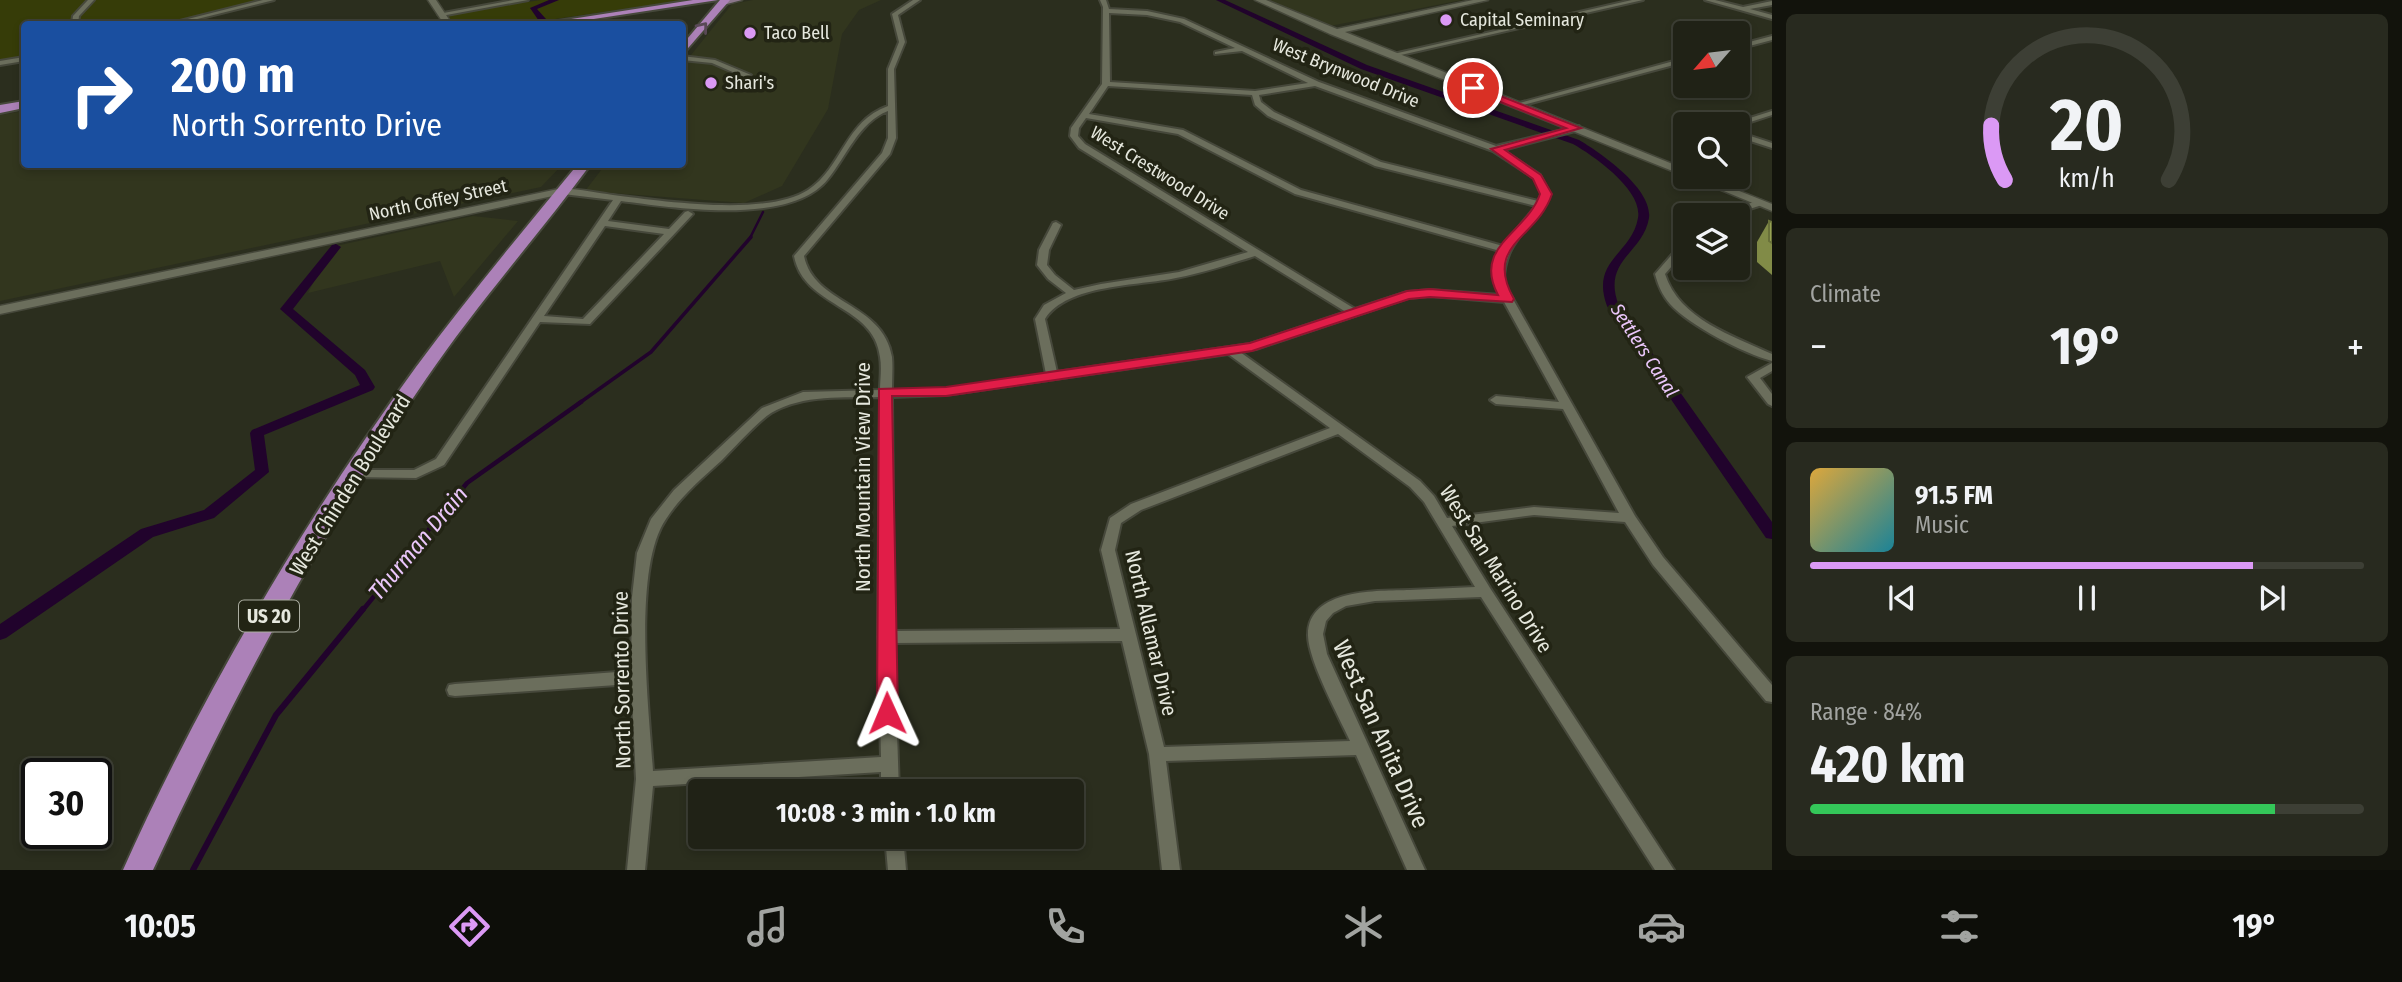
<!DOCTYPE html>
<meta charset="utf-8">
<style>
body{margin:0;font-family:"Fira Sans Condensed",sans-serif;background:#282a1f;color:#f1f3f6;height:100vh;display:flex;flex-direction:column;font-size:26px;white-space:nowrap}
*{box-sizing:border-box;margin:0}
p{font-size:23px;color:#a2a4a1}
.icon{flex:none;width:38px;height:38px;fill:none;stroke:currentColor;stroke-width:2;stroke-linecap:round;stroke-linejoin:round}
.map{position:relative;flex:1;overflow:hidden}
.panel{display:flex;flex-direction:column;gap:14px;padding:14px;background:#12130c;width:630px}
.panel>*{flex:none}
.top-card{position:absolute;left:21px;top:21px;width:665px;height:147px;border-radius:7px;box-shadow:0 4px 10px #0003,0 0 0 2px #3d3f35;background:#1a4fa0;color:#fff;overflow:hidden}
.needle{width:46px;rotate:242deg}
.tools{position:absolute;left:1673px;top:21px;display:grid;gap:14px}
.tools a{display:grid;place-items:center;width:77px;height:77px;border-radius:7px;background:#202216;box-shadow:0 4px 10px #0003,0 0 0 2px #3d3f35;font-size:35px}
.speed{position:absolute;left:21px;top:758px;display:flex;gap:14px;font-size:35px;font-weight:700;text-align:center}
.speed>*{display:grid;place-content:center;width:91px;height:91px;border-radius:50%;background:#202216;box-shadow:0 4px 10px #0003,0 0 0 2px #3d3f35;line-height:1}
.speed .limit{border:4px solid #111;border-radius:10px;background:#fff;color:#111}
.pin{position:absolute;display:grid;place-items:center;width:60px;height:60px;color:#fff;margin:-30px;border:4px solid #fff;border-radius:50%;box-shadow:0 2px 7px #0007}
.me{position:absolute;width:77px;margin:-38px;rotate:359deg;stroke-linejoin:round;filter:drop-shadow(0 0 5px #0008)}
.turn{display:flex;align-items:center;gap:24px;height:147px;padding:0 35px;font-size:32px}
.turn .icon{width:91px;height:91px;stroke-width:2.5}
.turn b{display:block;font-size:49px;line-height:60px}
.big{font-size:52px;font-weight:700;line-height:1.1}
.panel .widget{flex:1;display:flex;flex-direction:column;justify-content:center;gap:10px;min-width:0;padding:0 24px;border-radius:10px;background:#282a1f}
.panel .dial{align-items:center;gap:0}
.dial svg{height:182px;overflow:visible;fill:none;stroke:#3d3f35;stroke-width:7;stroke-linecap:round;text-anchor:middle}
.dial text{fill:#f1f3f6;stroke:none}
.song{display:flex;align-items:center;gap:21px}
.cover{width:84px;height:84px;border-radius:10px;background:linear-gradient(135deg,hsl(40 70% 55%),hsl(190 70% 35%))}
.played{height:7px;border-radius:4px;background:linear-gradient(90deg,#db99f5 80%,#3d3f35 80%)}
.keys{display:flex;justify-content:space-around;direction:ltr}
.heat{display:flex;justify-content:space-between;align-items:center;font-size:38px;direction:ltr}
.charge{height:10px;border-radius:5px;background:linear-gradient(90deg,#34c759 84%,#3d3f35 0)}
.trip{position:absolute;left:688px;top:779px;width:396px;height:70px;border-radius:7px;background:#202216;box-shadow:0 4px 10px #0003,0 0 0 2px #3d3f35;font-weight:700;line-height:70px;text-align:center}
.menu{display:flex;height:112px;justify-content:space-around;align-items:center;background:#0d0e09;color:#a2a4a1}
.menu .icon{width:49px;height:49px}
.menu .on{color:#db99f5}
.menu b{font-size:32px;color:#f1f3f6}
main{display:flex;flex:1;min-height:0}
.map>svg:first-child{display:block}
</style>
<main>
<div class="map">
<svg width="1772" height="870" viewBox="0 0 1772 870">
<rect width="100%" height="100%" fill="#2b2e1e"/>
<!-- built -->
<g fill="#32361e">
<path d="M753 0H881L859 10 842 34 828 109 782 186 744 203 585 191 605 165 682 164 683 65 732 4Z"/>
<path d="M1269 0H1462L1330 26Z"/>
<path d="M24 111V164L562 165 541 187 0 301V115Z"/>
<path d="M473 216 518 221 454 297 440 261 308 293 331 247Z"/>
</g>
<!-- green -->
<g fill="#363c08">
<path d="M0 0H265L165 24H24V56L0 60Z"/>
<path d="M541 0H685L521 24H455L446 14Z"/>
</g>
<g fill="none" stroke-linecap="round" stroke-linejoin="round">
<!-- stream-far3 -->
<path stroke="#21032c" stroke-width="2.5" d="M750 238 763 212"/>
<!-- stream-far2 -->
<path stroke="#21032c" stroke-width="3.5" d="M578 404 651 352 751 237"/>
<!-- stream-far1 -->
<path stroke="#21032c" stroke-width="4.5" d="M362 611 467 483 581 402"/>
<!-- stream -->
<path stroke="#21032c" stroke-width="6" d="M193 870 276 715 363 609"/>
<!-- canal -->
<g fill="#21032c" fill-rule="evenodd">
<path d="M549 0H559L537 9 546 19 539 21 530 8Z"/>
<path d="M1216 0H1225L1367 65 1579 140C1601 153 1653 189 1649 218 1643 254 1601 260 1619 306L1772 522V539L1766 538 1607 306C1590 260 1632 254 1638 218 1643 190 1594 156 1573 144L1361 69Z"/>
<path d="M336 244 341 247 293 309 365 370 375 387 373 390 264 435 269 472 214 518 153 537 6 638 0 640V624L141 529 204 510 255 470 250 433 252 430 360 385 355 375 280 309 332 245Z"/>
</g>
<defs>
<g id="minor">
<path d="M88 0H94L79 16 78 24H72L73 16Z"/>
<path d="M263 0H274L177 24H168Z"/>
<path d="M514 0H528L441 16 438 14Z"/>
<path d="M913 0H920L898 15 905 42 894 69 896 138 890 154 804 256C814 305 883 302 892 357 893 367 892 379 892 390L946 389 1046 374 1035 319 1044 305 1066 293 1048 279 1037 265 1039 250 1053 223 1056 222 1061 225 1049 250 1047 265 1055 275 1074 290 1101 284 1179 272 1248 252 1079 148 1070 136 1071 128 1102 84 1103 7 1100 0H1106L1109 9 1147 11 1184 19 1319 82 1496 146 1579 126V130L1503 150 1540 175 1550 194C1534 229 1503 239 1504 283L1635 516 1663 557 1772 685V702L1766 701 1653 565 1625 522 1534 515 1452 526 1490 588 1674 870H1655L1481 597 1375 601 1346 606 1333 613 1326 621 1323 634 1327 654 1425 870H1407L1356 755 1166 761 1180 870H1162L1149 754 1122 641 894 643 899 791H881V772L653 786 645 870H627L636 779 631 684 455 696 449 695 447 690 449 685 455 684 631 671 632 597 637 553 651 519 674 490 762 408 803 392 880 390C880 380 882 368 880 357 874 304 804 308 794 256L882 153 888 138V111C859 122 846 157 828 179 791 226 675 208 621 201L608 221 669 229 685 212 688 211 693 214 590 324 540 322 444 465 416 478 354 477 348 473 349 470H414L436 459 613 200 563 194 559 191 560 189C577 188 596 193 613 195 662 201 766 217 808 190 842 168 845 121 888 106V69L899 42 892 14ZM1109 13 1147 15 1180 22 1235 48 1215 52V54L1242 51 1308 83 1255 91 1110 82ZM1108 86 1252 95 1255 105 1268 116 1375 166 1536 206 1503 246 1301 190 1183 130 1089 114ZM1315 86 1493 151 1534 178 1542 194 1538 201 1381 162 1274 112 1261 102 1259 95ZM1086 118 1178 134 1295 194 1500 251C1492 266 1493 280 1501 295L1430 290 1407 292 1355 309 1085 144 1078 136 1079 128ZM605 226 664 234 583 319 544 316ZM1255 256 1346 312 1250 344 1057 372 1045 319C1067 284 1139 286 1176 278 1203 273 1229 264 1255 256ZM1430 296 1504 302 1559 402 1496 396 1490 400 1496 404 1563 409 1619 513 1534 507 1447 518 1434 496 1420 481 1240 352 1256 349 1408 298ZM1228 354 1330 428 1131 504 1110 518 1101 550 1120 629 894 631 892 397 946 395ZM880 397 878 637 881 757 653 771C649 710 632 568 666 519 680 497 701 479 721 461 734 448 757 422 771 413 803 394 844 398 880 397ZM1338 434 1410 487 1424 502 1475 587C1453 588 1431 589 1410 590 1378 591 1307 588 1308 636 1309 662 1338 715 1350 741L1164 747 1115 550 1121 523 1141 510Z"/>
<path d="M1632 0H1643L1392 57 1389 55Z"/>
<path d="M1705 0H1715L1743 7 1772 1V5L1750 9 1772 15V19Z"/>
<path d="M1772 36V40L1738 49V45Z"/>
<path d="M682 56 715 60 751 75 744 77 712 63 682 60Z"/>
<path d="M24 57V61L0 65V61Z"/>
<path d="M1685 58V62L1516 107 1512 105Z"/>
<path d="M1772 111V115L1738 126 1731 124Z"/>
<path d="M1738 132 1772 143V148L1738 137Z"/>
<path d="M1759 200 1762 201V205L1731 215H1718Z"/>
<path d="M1685 242V251L1665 274C1679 319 1733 336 1772 354V361C1743 353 1690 326 1670 304 1662 295 1658 285 1655 274L1682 243Z"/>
<path d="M1772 363V371L1760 378 1772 394V406L1768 404 1747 377Z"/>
<path d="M885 836H903L906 870H888Z"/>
</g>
<g id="tertiary">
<path d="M428 0H436L452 24H444Z"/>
<path d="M1255 0H1266L1337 29 1473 0H1488L1345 32 1685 169V176L1330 34Z"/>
<path d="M1690 177H1704L1772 204V211Z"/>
<path d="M563 188 567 189V193L0 314V306Z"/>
</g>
<path id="secondary" d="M720 0H742L723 5Z"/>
<g id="primary">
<path d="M693 0H718L561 24H539Z"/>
<path d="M720 0H730L682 55V45Z"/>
<path d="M24 101V108L0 113V105Z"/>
<path d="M578 164H591C537 237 477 304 426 379 319 534 232 700 153 870H123C200 698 304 520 416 367 467 298 523 231 578 164Z"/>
</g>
</defs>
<!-- minor casing -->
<use href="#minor" stroke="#46483b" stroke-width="4"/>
<!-- tertiary casing -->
<use href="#tertiary" stroke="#46483b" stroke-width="3"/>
<!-- secondary casing -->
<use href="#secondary" stroke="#46483b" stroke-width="3"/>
<!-- primary casing -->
<use href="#primary" stroke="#46483b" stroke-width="4"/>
<!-- minor -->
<use href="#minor" fill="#6b6e5c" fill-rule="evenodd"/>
<!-- tertiary -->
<use href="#tertiary" fill="#6b6e5c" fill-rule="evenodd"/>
<!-- secondary -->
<use href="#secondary" fill="#8b778a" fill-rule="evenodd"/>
<!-- primary -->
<use href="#primary" fill="#ac81b8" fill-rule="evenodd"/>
</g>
<!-- wall -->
<path fill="#818b47" d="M1769 221 1772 222V275L1757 262V242Z"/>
<!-- building -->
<path fill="#96a253" stroke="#69713a" stroke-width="2" d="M1769 221 1772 222V243L1769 241Z"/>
<!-- one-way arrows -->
<defs><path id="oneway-chevron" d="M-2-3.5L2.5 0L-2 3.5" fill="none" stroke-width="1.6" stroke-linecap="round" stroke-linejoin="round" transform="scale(1.75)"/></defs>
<use stroke="#594956" href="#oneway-chevron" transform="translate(703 27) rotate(-51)"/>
<!-- route -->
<path fill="#e11d48" stroke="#92132f" stroke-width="2" d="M1473 85 1581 128 1505 150 1541 175 1552 194C1537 239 1483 244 1514 299L1512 302 1430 297 1409 299 1252 351 946 396H892L898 713 895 719 887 722 880 719 877 713 879 389 946 387 1250 343 1407 291 1430 289 1498 295C1472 246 1527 233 1540 194L1533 179 1491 149 1566 128 1470 90Z"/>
<!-- markers -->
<g fill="#db99f5" stroke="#222414" stroke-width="2.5">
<circle cx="1446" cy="20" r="7"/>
<circle cx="750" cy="33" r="7"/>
<circle cx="711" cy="83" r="7"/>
</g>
<g text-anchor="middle" stroke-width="7" stroke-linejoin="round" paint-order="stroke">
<!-- far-poi labels -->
<g font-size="18" fill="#e6e8de" stroke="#222414" text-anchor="start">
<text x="1460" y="26">Capital Seminary</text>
<text x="764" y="39">Taco Bell</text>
<text x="725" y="89">Shari's</text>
</g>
<!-- far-street labels -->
<g font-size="18" fill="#e6e8de" stroke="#222414">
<text transform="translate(1346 73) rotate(22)" y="6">West Brynwood Drive</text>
<text transform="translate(1160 173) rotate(32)" y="6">West Crestwood Drive</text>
<text transform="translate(438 200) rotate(-12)" y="6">North Coffey Street</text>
</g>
<!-- far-water labels -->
<g font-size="19" font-style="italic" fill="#ebc7fb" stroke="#222414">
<text transform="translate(1645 350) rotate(57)" y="7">Settlers Canal</text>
</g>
<!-- shield labels -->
<rect fill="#222414" stroke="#abada1" stroke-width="2" x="239" y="600.5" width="60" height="31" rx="5"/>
<g font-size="19" font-weight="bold" fill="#e6e8de">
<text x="269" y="623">US 20</text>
</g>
<!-- street labels -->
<g font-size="21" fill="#e6e8de" stroke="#222414">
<text transform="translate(863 477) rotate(-90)" y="7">North Mountain View Drive</text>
<text transform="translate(350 485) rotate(-58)" y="7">West Chinden Boulevard</text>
<text transform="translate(1496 569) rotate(58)" y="7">West San Marino Drive</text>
<text transform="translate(1151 633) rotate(77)" y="7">North Allamar Drive</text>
<text transform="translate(622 680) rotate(-91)" y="7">North Sorrento Drive</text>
</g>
<!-- water labels -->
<g font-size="23" font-style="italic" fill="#ebc7fb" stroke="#222414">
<text transform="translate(418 543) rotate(-50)" y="8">Thurman Drain</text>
</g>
<!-- near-street labels -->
<g font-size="24" fill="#e6e8de" stroke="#222414">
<text transform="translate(1381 734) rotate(66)" y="8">West San Anita Drive</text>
</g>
</g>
</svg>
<div class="tools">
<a><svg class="needle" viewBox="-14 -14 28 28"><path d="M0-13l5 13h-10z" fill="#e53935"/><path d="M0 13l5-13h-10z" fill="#a2a4a1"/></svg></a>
<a><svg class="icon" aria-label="search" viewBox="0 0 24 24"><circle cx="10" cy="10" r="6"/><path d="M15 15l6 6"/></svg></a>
<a><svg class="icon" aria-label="layers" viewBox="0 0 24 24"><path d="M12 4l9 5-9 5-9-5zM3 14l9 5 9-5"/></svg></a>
</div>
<div class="speed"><div class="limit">30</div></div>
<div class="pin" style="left:1473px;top:88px;background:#d93025"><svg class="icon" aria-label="arrive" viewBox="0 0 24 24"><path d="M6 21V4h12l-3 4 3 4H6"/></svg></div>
<svg class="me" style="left:887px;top:713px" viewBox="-20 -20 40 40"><path d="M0-17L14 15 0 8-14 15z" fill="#e11d48" stroke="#fff" stroke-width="4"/></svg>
<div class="trip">10:08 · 3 min · 1.0 km</div>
<div class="top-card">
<div class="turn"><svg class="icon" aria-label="right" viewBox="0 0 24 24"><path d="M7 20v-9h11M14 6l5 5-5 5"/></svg><div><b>200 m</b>North Sorrento Drive</div></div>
</div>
</div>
<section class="panel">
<div class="widget dial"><svg viewBox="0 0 100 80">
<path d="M14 69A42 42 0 1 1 86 69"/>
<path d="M14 69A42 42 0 0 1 8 45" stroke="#db99f5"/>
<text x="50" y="56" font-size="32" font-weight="700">20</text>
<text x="50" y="72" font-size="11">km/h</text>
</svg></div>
<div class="widget"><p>Climate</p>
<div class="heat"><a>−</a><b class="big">19°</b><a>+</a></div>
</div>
<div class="widget">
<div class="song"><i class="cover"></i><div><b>91.5 FM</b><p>Music</p></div></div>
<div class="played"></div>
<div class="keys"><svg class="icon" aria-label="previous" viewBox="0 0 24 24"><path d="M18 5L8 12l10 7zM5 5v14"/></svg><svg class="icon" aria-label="pause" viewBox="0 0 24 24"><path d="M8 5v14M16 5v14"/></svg><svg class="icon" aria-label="next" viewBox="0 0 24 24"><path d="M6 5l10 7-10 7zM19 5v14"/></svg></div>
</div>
<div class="widget"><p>Range · 84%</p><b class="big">420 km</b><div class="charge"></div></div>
</section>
</main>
<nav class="menu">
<b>10:05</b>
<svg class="icon on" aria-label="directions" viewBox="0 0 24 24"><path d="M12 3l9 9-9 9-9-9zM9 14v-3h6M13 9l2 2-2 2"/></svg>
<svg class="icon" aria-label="music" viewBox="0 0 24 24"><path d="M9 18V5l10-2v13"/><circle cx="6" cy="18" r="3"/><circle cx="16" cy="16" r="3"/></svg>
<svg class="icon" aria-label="phone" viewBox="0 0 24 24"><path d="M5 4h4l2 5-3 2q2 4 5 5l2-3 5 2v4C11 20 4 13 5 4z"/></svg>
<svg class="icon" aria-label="climate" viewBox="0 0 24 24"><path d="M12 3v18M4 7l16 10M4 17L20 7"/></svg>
<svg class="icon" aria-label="car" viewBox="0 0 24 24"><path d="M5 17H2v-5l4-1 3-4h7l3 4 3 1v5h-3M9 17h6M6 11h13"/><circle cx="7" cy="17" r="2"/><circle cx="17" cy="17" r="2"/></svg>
<svg class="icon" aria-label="filters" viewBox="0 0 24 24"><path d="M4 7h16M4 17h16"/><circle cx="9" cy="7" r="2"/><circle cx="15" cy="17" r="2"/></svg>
<b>19°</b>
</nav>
